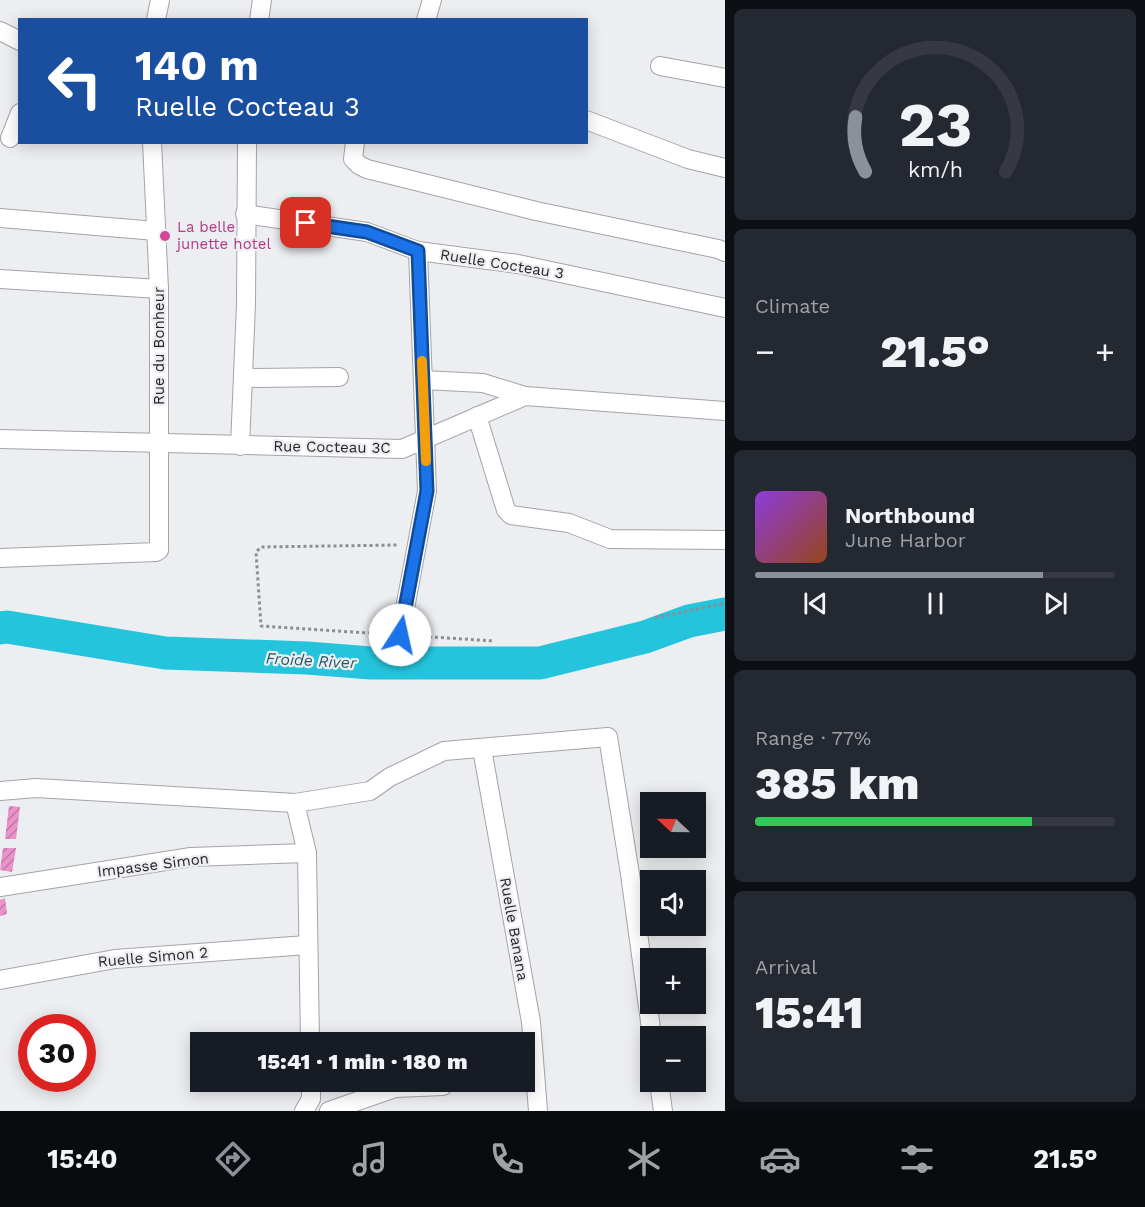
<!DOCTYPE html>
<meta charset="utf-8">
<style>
body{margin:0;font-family:"Work Sans",sans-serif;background:#242831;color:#f1f3f6;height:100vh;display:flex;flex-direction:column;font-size:22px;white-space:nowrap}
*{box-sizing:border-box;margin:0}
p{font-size:20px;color:#9ea1a6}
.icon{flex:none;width:33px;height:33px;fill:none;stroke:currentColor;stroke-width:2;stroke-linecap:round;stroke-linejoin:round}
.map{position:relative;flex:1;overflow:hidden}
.side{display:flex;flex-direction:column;gap:9px;padding:9px;background:#0d0f14;width:420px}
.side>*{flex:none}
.hud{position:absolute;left:18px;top:18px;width:570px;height:126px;border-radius:0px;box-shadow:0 3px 15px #0003;background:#1a4fa0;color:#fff;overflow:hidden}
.needle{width:39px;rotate:292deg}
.tools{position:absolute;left:640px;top:792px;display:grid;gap:12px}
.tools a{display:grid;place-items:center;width:66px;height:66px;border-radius:0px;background:#171b24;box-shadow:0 3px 15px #0003;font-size:30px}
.speed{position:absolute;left:18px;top:1014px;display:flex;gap:12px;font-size:30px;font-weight:700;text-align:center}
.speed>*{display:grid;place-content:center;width:78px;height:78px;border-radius:50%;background:#171b24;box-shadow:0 3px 15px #0003;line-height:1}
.speed .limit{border:9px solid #d22;background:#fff;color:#111}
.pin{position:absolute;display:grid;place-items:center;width:51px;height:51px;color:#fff;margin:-26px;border-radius:12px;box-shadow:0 3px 9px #0006}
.me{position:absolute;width:66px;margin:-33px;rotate:10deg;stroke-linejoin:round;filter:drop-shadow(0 0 4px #0008)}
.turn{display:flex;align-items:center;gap:21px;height:126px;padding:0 18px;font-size:27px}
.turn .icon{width:78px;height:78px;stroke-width:2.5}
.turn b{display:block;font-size:42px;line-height:51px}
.big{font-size:45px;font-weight:800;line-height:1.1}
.side .widget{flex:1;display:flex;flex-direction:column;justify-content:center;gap:9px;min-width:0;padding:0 21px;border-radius:9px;background:#242831}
.side .dial{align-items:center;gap:0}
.dial svg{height:156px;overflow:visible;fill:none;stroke:#363941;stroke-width:7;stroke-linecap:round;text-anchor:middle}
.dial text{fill:#f1f3f6;stroke:none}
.song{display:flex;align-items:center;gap:18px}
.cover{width:72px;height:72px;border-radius:9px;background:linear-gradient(135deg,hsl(270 70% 55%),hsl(20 70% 35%))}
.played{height:6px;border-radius:3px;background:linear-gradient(90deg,#8c9099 80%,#363941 80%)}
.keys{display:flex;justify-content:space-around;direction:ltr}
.heat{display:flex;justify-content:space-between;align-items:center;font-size:33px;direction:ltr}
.charge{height:9px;border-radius:4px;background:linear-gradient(90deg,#34c759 77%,#363941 0)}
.trip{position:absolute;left:190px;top:1032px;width:345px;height:60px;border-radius:0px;background:#171b24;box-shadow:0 3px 15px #0003;font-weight:800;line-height:60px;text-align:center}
.tabs{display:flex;height:96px;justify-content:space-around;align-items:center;background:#090b0e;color:#9ea1a6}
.tabs .icon{width:42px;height:42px}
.tabs .active{color:#8c9099}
.tabs b{font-size:27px;color:#f1f3f6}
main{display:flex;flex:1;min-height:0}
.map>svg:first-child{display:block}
</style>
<main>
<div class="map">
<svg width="725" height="1111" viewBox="0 0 725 1111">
<defs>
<pattern id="building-hatch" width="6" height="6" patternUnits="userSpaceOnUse" patternTransform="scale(1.5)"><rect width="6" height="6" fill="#ea93ca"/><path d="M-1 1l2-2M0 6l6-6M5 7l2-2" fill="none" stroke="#bd78a4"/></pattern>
</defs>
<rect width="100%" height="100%" fill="#edeef1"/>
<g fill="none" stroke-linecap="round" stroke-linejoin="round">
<!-- river -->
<path stroke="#24c4dc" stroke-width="33" d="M0 628 7 627 165 653 307 658 371 663H540L645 637 689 621 725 614"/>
</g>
<!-- building -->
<g fill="url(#building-hatch)">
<path d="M9 806 20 807 16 839H5Z"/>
<path d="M3 848H16L12 872 0 870Z"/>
<path d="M5 898 7 914 0 916V900Z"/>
</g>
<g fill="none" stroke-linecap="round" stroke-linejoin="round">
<defs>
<g id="minor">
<path d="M156 20 160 0"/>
<path d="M259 20 262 0"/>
<path d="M426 20 432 0"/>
<path d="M0 31 20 41"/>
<path d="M660 66 725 78"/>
<path d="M586 120 688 159 725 168"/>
<path d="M10 138 20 113"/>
<path d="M355 142 353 159 359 165 367 169 536 211 718 249 725 252"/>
<path d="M245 214 367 232 418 251 518 264 725 308"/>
<path d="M0 218 156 231"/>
<path d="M0 279 159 289"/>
<path d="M243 378 339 377"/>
<path d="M423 380 483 383 525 396"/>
<path d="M477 416 506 510 511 515 569 523 610 539 725 540"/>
<path d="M0 439 402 449 525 396 725 411"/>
<path d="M240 446 246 304 247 142"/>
<path d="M0 558 156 552 159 550V289L152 142"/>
<path d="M400 635 427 491 418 251"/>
<path d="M482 749 531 1022 538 1111"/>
<path d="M0 791 36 788 295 803 370 791 390 777 444 751 608 737 630 874 652 1036"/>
<path d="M295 803 307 853 310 1042"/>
<path d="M0 887 191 857 307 853"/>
<path d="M0 980 115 959 307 945"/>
<path d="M659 1082 663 1111"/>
<path d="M304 1111 311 1099V1082"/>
<path d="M329 1111 395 1088 443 1086"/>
</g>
</defs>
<!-- minor casing -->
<use href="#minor" stroke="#a3a4a6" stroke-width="20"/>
<!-- path -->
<g stroke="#8d8e90" stroke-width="3" stroke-dasharray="3 3" stroke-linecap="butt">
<path d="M655 618 725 603"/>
<path d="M383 634 261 626 256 552 261 547 399 545"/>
<path d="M417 636 494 641"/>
</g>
<!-- minor -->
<use href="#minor" stroke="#fff" stroke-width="18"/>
</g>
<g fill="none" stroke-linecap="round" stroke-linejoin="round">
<defs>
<path id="route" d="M306 223 367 232 418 251 427 491 400 635"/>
</defs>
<!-- route casing -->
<use href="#route" stroke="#114b97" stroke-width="15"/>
<!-- route -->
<use href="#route" stroke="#1a73e8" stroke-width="10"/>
<!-- slow -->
<path stroke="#f59e0b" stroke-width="10" d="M422 361 426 461"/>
</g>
<!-- markers -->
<circle fill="#d1479c" stroke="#edeef1" stroke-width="2" cx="165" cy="236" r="6"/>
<g text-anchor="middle" stroke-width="4.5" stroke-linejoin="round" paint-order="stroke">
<!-- hotel labels -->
<g font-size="15" fill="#b23c85" stroke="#edeef1" text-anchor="start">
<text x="177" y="232">La belle<tspan x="177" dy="17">junette hotel</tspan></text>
</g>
<!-- street labels -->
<g font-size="15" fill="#252526" stroke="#edeef1">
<text transform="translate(502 264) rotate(9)" y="5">Ruelle Cocteau 3</text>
<text transform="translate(159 346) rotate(-90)" y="5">Rue du Bonheur</text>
<text transform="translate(332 447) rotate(1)" y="5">Rue Cocteau 3C</text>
<text transform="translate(153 865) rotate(-7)" y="5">Impasse Simon</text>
<text transform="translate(514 929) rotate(80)" y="5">Ruelle Banana</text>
<text transform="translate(153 957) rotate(-5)" y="5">Ruelle Simon 2</text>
</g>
<!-- water labels -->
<g font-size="16" font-style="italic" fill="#1f5b65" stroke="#edeef1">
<text transform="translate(311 660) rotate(3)" y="6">Froide River</text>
</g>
</g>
</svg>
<div class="tools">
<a><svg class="needle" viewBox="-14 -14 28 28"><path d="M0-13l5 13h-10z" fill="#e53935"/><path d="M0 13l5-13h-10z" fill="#9ea1a6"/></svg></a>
<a><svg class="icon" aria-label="sound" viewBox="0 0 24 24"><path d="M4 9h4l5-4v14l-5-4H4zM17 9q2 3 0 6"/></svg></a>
<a>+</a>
<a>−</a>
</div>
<div class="speed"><div class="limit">30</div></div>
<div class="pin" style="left:306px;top:223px;background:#d93025"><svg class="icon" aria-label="arrive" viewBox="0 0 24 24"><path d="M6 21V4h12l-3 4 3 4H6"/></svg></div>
<svg class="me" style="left:400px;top:635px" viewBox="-20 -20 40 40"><circle r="19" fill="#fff"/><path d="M0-13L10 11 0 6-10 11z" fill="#1a73e8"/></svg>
<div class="trip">15:41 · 1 min · 180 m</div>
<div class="hud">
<div class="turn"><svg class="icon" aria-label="left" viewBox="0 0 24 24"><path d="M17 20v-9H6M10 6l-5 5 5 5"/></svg><div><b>140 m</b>Ruelle Cocteau 3</div></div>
</div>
</div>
<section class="side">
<div class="widget dial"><svg viewBox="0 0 100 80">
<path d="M14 69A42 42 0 1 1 86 69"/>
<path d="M14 69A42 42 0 0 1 9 41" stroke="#8c9099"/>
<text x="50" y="56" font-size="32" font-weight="700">23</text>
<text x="50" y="72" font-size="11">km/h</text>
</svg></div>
<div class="widget"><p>Climate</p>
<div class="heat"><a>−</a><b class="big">21.5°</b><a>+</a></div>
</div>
<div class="widget">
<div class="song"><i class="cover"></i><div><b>Northbound</b><p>June Harbor</p></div></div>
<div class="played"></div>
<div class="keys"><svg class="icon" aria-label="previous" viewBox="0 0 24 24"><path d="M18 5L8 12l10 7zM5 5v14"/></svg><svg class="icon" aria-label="pause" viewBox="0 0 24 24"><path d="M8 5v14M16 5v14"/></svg><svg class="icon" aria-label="next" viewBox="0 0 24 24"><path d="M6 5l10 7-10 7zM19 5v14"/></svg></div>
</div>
<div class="widget"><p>Range · 77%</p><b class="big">385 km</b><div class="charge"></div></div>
<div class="widget"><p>Arrival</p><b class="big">15:41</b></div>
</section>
</main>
<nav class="tabs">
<b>15:40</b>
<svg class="icon active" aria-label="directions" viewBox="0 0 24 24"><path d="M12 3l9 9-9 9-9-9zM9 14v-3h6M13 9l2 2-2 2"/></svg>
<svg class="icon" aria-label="music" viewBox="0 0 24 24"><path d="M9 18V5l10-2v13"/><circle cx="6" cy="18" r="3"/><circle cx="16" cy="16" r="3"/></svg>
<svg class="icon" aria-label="phone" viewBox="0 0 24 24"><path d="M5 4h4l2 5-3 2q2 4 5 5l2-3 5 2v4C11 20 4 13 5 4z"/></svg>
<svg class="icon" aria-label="climate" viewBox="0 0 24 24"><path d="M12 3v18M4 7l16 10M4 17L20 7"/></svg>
<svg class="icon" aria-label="car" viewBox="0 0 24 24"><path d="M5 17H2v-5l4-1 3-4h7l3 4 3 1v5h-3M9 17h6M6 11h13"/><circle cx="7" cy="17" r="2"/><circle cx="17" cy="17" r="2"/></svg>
<svg class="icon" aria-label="filters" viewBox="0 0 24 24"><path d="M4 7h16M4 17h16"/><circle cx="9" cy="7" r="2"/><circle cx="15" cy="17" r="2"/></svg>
<b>21.5°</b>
</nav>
